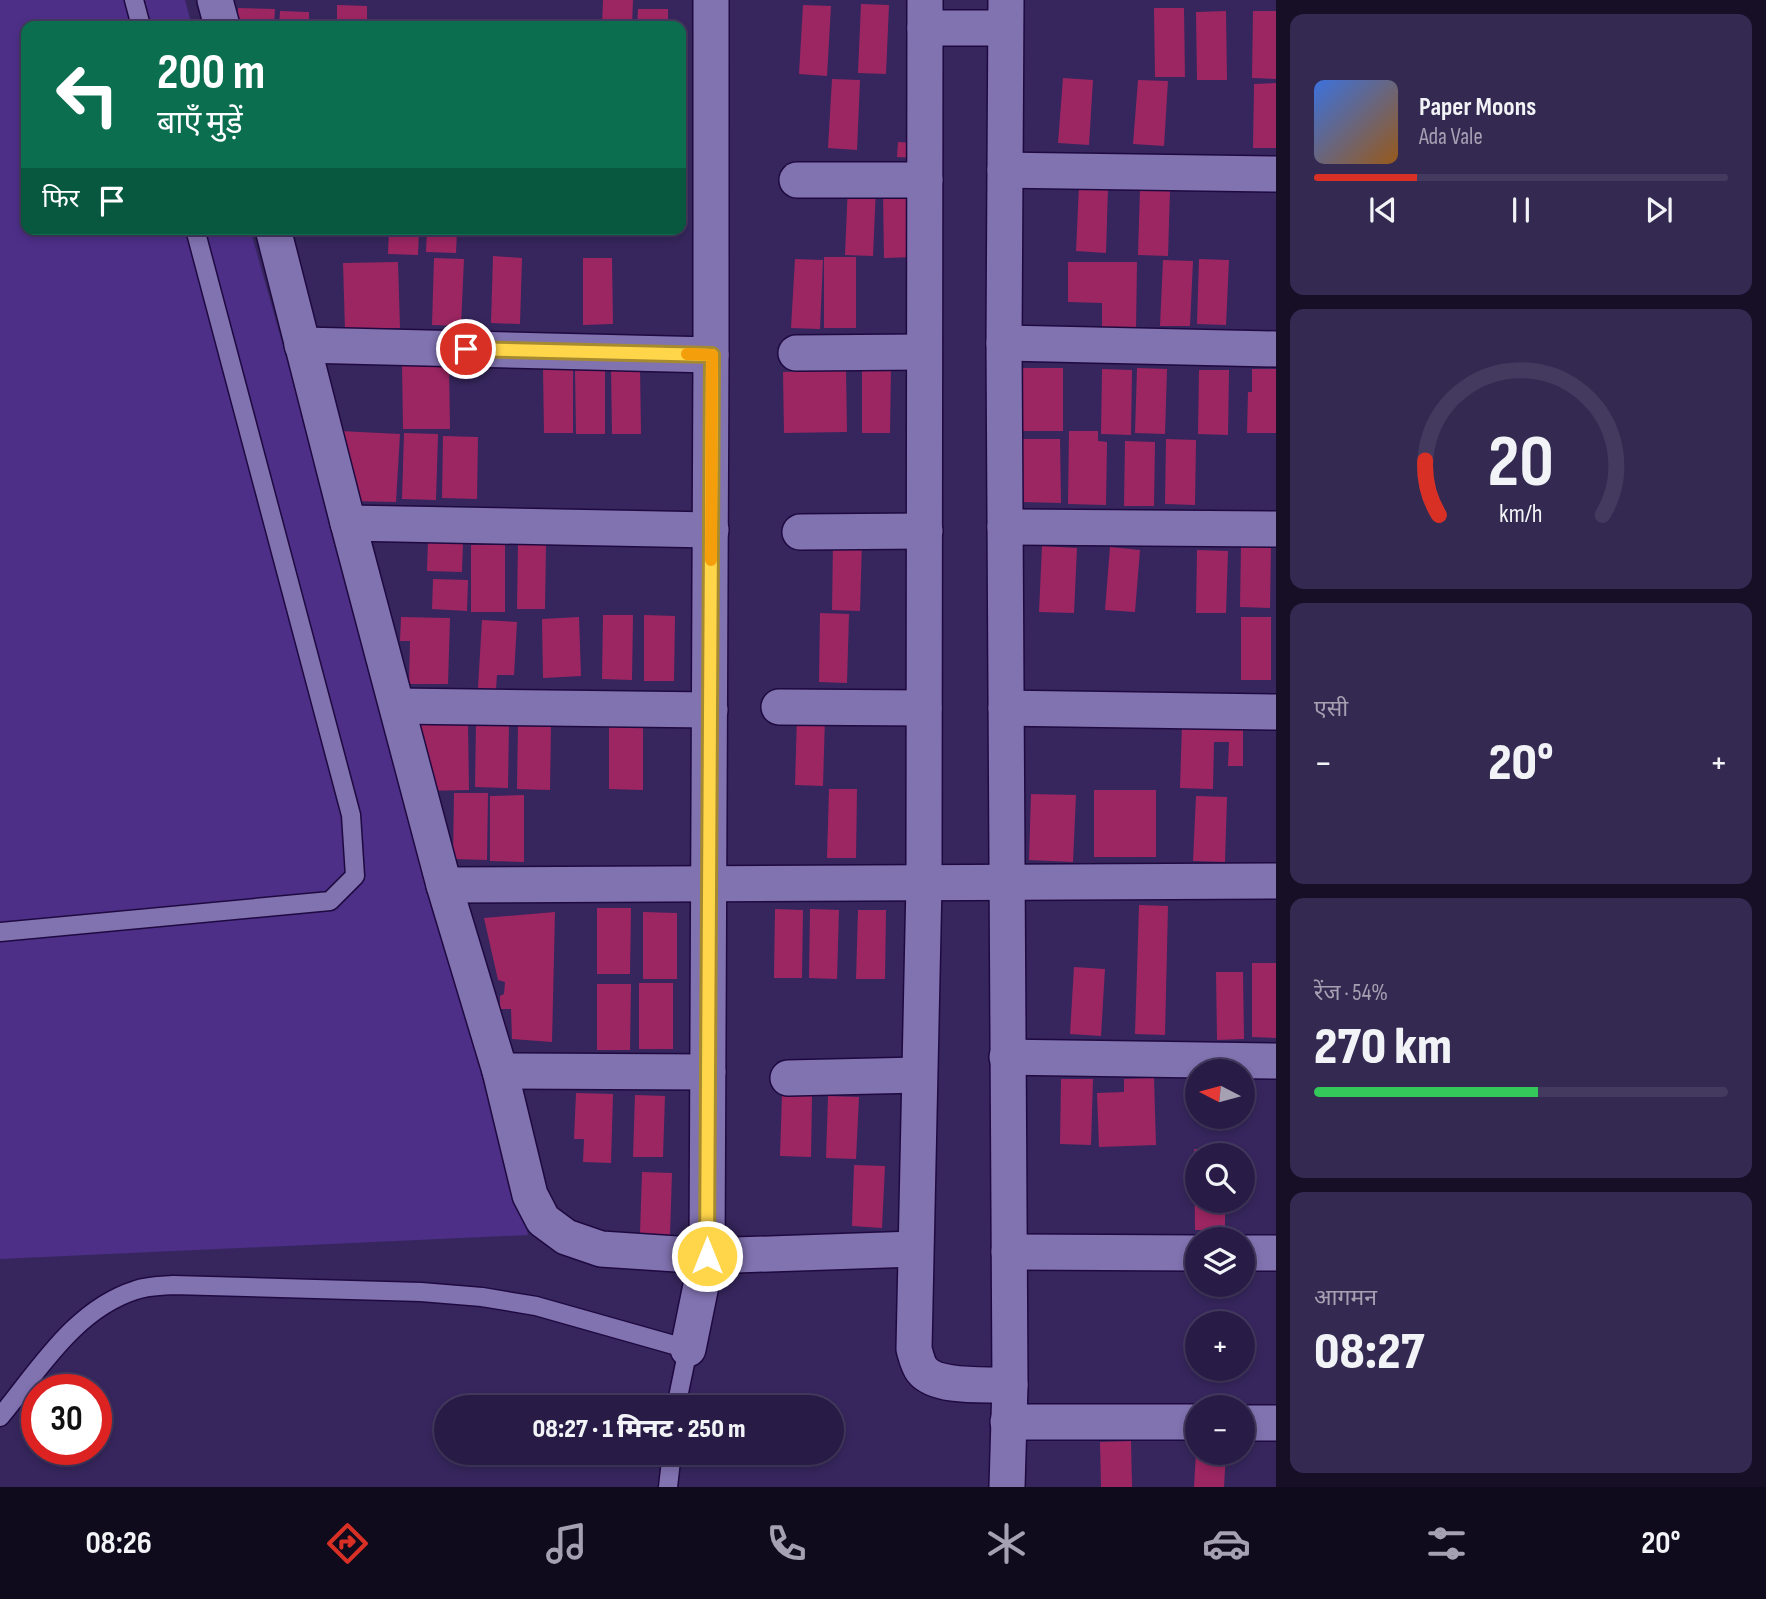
<!DOCTYPE html>
<html lang="hi">
<meta charset="utf-8">
<style>
body{margin:0;font-family:"Sofia Sans Condensed","Noto Sans Devanagari",sans-serif;background:#342951;color:#f1f3f6;height:100vh;display:flex;flex-direction:column;font-size:26px;white-space:nowrap}
*{box-sizing:border-box;margin:0}
p{font-size:23px;color:#a5a1b3}
.icon{flex:none;width:38px;height:38px;fill:none;stroke:currentColor;stroke-width:2;stroke-linecap:round;stroke-linejoin:round}
.map{position:relative;flex:1;overflow:hidden}
.panel{display:flex;flex-direction:column;gap:14px;padding:14px;background:#160f26;width:490px}
.panel>*{flex:none}
.banner{position:absolute;left:21px;top:21px;width:665px;height:214px;border-radius:14px;box-shadow:0 4px 10px #0003,0 0 0 2px #443a5f;background:#0b6e4f;color:#fff;overflow:hidden}
.needle{width:46px;rotate:276deg}
.tools{position:absolute;left:1185px;top:1059px;display:grid;gap:14px}
.tools a{display:grid;place-items:center;width:70px;height:70px;border-radius:50%;background:#281c46;box-shadow:0 4px 10px #0003,0 0 0 2px #443a5f;font-size:35px}
.speed{position:absolute;left:21px;top:1374px;display:flex;gap:14px;font-size:35px;font-weight:700;text-align:center}
.speed>*{display:grid;place-content:center;width:91px;height:91px;border-radius:50%;background:#281c46;box-shadow:0 4px 10px #0003,0 0 0 2px #443a5f;line-height:1}
.speed .limit{border:10px solid #d22;background:#fff;color:#111}
.pin{position:absolute;display:grid;place-items:center;width:60px;height:60px;color:#fff;margin:-30px;border:4px solid #fff;border-radius:50%;box-shadow:0 2px 7px #0007}
.me{position:absolute;width:77px;margin:-38px;rotate:0deg;stroke-linejoin:round;filter:drop-shadow(0 0 5px #0008)}
.turn{display:flex;align-items:center;gap:24px;height:147px;padding:0 21px;font-size:32px}
.turn .icon{width:91px;height:91px;stroke-width:2.5}
.turn b{display:block;font-size:49px;line-height:60px}
.then{display:flex;align-items:center;height:66px;padding:0 21px;background:#0003;gap:14px;font-size:26px}
.big{font-size:52px;font-weight:800;line-height:1.1}
.panel .tile{flex:1;display:flex;flex-direction:column;justify-content:center;gap:10px;min-width:0;padding:0 24px;border-radius:14px;background:#342951}
.panel .dial{align-items:center;gap:0}
.dial svg{height:182px;overflow:visible;fill:none;stroke:#443a5f;stroke-width:7;stroke-linecap:round;text-anchor:middle}
.dial text{fill:#f1f3f6;stroke:none}
.song{display:flex;align-items:center;gap:21px}
.cover{width:84px;height:84px;border-radius:10px;background:linear-gradient(135deg,hsl(220 70% 55%),hsl(30 70% 35%))}
.played{height:7px;border-radius:4px;background:linear-gradient(90deg,#d93025 25%,#443a5f 25%)}
.keys{display:flex;justify-content:space-around;direction:ltr}
.heat{display:flex;justify-content:space-between;align-items:center;font-size:38px;direction:ltr}
.charge{height:10px;border-radius:5px;background:linear-gradient(90deg,#34c759 54%,#443a5f 0)}
.trip{position:absolute;left:434px;top:1395px;width:410px;height:70px;border-radius:35px;background:#281c46;box-shadow:0 4px 10px #0003,0 0 0 2px #443a5f;font-weight:800;line-height:70px;text-align:center}
.tabs{display:flex;height:112px;justify-content:space-around;align-items:center;background:#100b1c;color:#a5a1b3}
.tabs .icon{width:49px;height:49px}
.tabs .selected{color:#d93025}
.tabs b{font-size:32px;color:#f1f3f6}
main{display:flex;flex:1;min-height:0}
.map>svg:first-child{display:block}
</style>
<main>
<div class="map">
<svg width="1276" height="1487" viewBox="0 0 1276 1487">
<rect width="100%" height="100%" fill="#36265d"/>
<!-- green -->
<path fill="#4d2f88" d="M0 0H185L192 26H26V229H250L426 852 528 1235 0 1259Z"/>
<!-- building -->
<g fill="#9c2662">
<path d="M603 0H633L632 26H602Z"/>
<path d="M861 4 889 5 886 74 858 73Z"/>
<path d="M337 5 367 6V26H337Z"/>
<path d="M803 5 831 6 827 76 799 74Z"/>
<path d="M238 8 275 9 274 26H238Z"/>
<path d="M1154 8H1184L1185 77H1155Z"/>
<path d="M638 9H668V26H637Z"/>
<path d="M280 11 309 12V26H279Z"/>
<path d="M1226 11 1227 80H1197L1196 12Z"/>
<path d="M1253 11H1276V79L1252 78Z"/>
<path d="M1063 78 1093 80 1089 145 1058 143Z"/>
<path d="M832 79 860 80 857 150 828 148Z"/>
<path d="M1138 80 1168 81 1164 146 1133 144Z"/>
<path d="M1276 83V148H1253L1254 84Z"/>
<path d="M898 142 917 143 916 158 897 157Z"/>
<path d="M848 185 876 187 873 256 845 255Z"/>
<path d="M1079 186 1108 187 1106 253 1076 251Z"/>
<path d="M1140 189 1170 190 1168 256 1138 255Z"/>
<path d="M883 191H916V257L884 258Z"/>
<path d="M389 229H419L418 255 388 254Z"/>
<path d="M427 229H457L456 253 426 252Z"/>
<path d="M493 256 522 258 520 324 491 323Z"/>
<rect x="824" y="257" width="32" height="71"/>
<path d="M434 258 464 259 461 326 432 325Z"/>
<path d="M583 258H612L613 324 583 325Z"/>
<path d="M795 259 823 260 820 329 791 328Z"/>
<path d="M1199 259 1229 260 1226 325 1197 324Z"/>
<path d="M1163 260 1193 261 1190 326H1160Z"/>
<path d="M398 262 400 328 345 330 343 263Z"/>
<path d="M1068 262H1137L1136 329H1102V303L1068 302Z"/>
<path d="M402 364H449L450 429H403Z"/>
<path d="M862 364H891L890 433H862Z"/>
<path d="M573 366V433H544L543 367Z"/>
<path d="M605 367V434H576L575 368Z"/>
<path d="M611 367H640L641 434H612Z"/>
<rect x="1020" y="368" width="43" height="63"/>
<path d="M1137 368 1167 369 1165 434 1135 433Z"/>
<path d="M1102 369 1132 370 1131 435 1101 434Z"/>
<path d="M1252 369H1276V433H1247L1248 392H1252Z"/>
<path d="M846 370 847 432 784 433 783 372Z"/>
<path d="M1199 370H1229L1228 435 1198 434Z"/>
<path d="M340 431 400 434 396 502 348 501Z"/>
<path d="M1069 431H1098V441L1107 442 1106 505 1068 504Z"/>
<path d="M404 433 438 434 436 500 402 499Z"/>
<path d="M443 436 478 437 477 499 442 498Z"/>
<path d="M1021 439H1060L1061 503 1021 502Z"/>
<path d="M1166 439 1196 440 1195 505 1165 504Z"/>
<path d="M1125 441 1155 442 1154 506H1124Z"/>
<path d="M428 540 463 541 462 572 427 571Z"/>
<path d="M518 541H546L545 609H517Z"/>
<path d="M833 541H862L860 611 832 610Z"/>
<rect x="471" y="545" width="34" height="67"/>
<path d="M1241 545H1271L1270 608 1240 607Z"/>
<path d="M1042 546 1077 548 1074 613 1039 612Z"/>
<path d="M1110 547 1140 550 1135 612 1105 610Z"/>
<path d="M1197 550 1228 551 1226 613H1196Z"/>
<path d="M433 579 468 580 467 611 432 609Z"/>
<path d="M820 613 849 614 847 683 819 682Z"/>
<path d="M603 615H633L632 680 602 679Z"/>
<path d="M644 615 675 616 674 681H644Z"/>
<path d="M401 617 450 618 448 684H409L410 641H400Z"/>
<path d="M579 617 581 676 543 678 542 619Z"/>
<rect x="1241" y="617" width="30" height="63"/>
<path d="M482 620 517 622 514 675H497L496 689 478 688Z"/>
<path d="M797 716H825L823 786 795 785Z"/>
<path d="M476 721 509 722 508 788 475 787Z"/>
<path d="M518 723 551 724 550 790 517 789Z"/>
<path d="M609 723 643 724V790L609 789Z"/>
<path d="M1182 723 1243 724V766H1228L1229 742H1214L1213 789 1180 788Z"/>
<path d="M468 724 469 790 421 791V725Z"/>
<path d="M829 789H857L856 858H827Z"/>
<rect x="1094" y="790" width="62" height="67"/>
<path d="M454 793H488L487 860 453 859Z"/>
<path d="M1031 794 1076 795 1073 862 1029 860Z"/>
<path d="M524 795V862L490 861V796Z"/>
<path d="M1196 796 1227 797 1225 862 1193 861Z"/>
<path d="M1139 905 1168 906 1165 1035 1135 1034Z"/>
<path d="M597 908H631L630 974H597Z"/>
<path d="M775 909 803 910 802 978H774Z"/>
<path d="M810 909 839 910 837 979 809 978Z"/>
<path d="M858 910H886L885 979H856Z"/>
<path d="M555 912 552 1042 512 1039 511 1009H500V996L504 994 505 982 498 980 484 918Z"/>
<path d="M643 912 677 913V979H643Z"/>
<path d="M1252 963H1276V1038L1252 1037Z"/>
<path d="M1074 967 1105 969 1101 1036 1070 1034Z"/>
<path d="M1216 972H1243L1244 1039 1217 1040Z"/>
<rect x="639" y="983" width="34" height="66"/>
<path d="M597 984H631L630 1050H597Z"/>
<path d="M1154 1078 1156 1145 1099 1147 1097 1093 1124 1092V1079Z"/>
<path d="M1061 1079H1093L1091 1145 1060 1144Z"/>
<path d="M576 1093 613 1094 611 1163 583 1162 584 1139H574Z"/>
<path d="M782 1094 812 1096 811 1157 780 1156Z"/>
<path d="M635 1095 665 1096 663 1157H633Z"/>
<path d="M828 1096 859 1097 856 1159 826 1158Z"/>
<path d="M1194 1149H1224V1155H1197V1200H1225V1230H1195Z"/>
<path d="M854 1165 885 1166 882 1228 852 1226Z"/>
<path d="M642 1172 672 1173 670 1235 640 1233Z"/>
<path d="M1131 1441 1132 1487H1101L1100 1442Z"/>
<path d="M1196 1452H1226L1224 1487H1194Z"/>
</g>
<g fill="none" stroke-linecap="round" stroke-linejoin="round">
<defs>
<g id="lane">
<path d="M134 0 141 26"/>
<path d="M0 932 330 901 355 876 351 815 195 229"/>
<path d="M0 1417C39 1370 75 1309 136 1290 147 1286 161 1286 173 1285L421 1292 482 1297 536 1306 688 1349 676 1407"/>
<path d="M668 1487 672 1452"/>
</g>
<g id="street">
<path d="M215 0 222 26"/>
<path d="M925 0 924 883 914 1349C916 1356 918 1365 922 1370 937 1389 987 1384 1010 1385"/>
<path d="M1006 0 1004 343 1010 1385 1007 1487"/>
<path d="M925 28H1005"/>
<path d="M1005 170 1276 174"/>
<path d="M797 180H925"/>
<path d="M273 229 348 523 444 885 500 1071 530 1195 543 1220 566 1237 601 1249 707 1256 915 1249"/>
<path d="M1004 343 1276 349"/>
<path d="M302 345 711 355"/>
<path d="M796 353 924 352"/>
<path d="M348 523 711 530"/>
<path d="M1005 527 1276 529"/>
<path d="M800 532 925 531"/>
<path d="M397 706 710 710"/>
<path d="M779 707 924 708"/>
<path d="M1006 708 1276 712"/>
<path d="M444 885 1276 881"/>
<path d="M1007 1057 1276 1061"/>
<path d="M500 1071 708 1072"/>
<path d="M788 1078 919 1075"/>
<path d="M1009 1252 1197 1253"/>
<path d="M1242 1253H1276"/>
<path d="M688 1349 707 1256 711 355V0"/>
<path d="M1008 1422H1197"/>
<path d="M1242 1423H1276"/>
</g>
</defs>
<!-- lane casing -->
<use href="#lane" stroke="#1f0a40" stroke-width="21"/>
<!-- street casing -->
<use href="#street" stroke="#1f0a40" stroke-width="38"/>
<!-- lane -->
<use href="#lane" stroke="#8172b0" stroke-width="18"/>
<!-- street -->
<use href="#street" stroke="#8172b0" stroke-width="35"/>
</g>
<g fill="none" stroke-linecap="round" stroke-linejoin="round">
<defs>
<path id="route" d="M466 349 712 355 707 1256"/>
</defs>
<!-- route casing -->
<use href="#route" stroke="#a68a30" stroke-width="18"/>
<!-- route -->
<use href="#route" stroke="#ffd54a" stroke-width="12"/>
<!-- slow -->
<path stroke="#f59e0b" stroke-width="12" d="M687 354 712 355 711 560"/>
</g>
</svg>
<div class="tools">
<a><svg class="needle" viewBox="-14 -14 28 28"><path d="M0-13l5 13h-10z" fill="#e53935"/><path d="M0 13l5-13h-10z" fill="#a5a1b3"/></svg></a>
<a><svg class="icon" aria-label="search" viewBox="0 0 24 24"><circle cx="10" cy="10" r="6"/><path d="M15 15l6 6"/></svg></a>
<a><svg class="icon" aria-label="layers" viewBox="0 0 24 24"><path d="M12 4l9 5-9 5-9-5zM3 14l9 5 9-5"/></svg></a>
<a>+</a>
<a>−</a>
</div>
<div class="speed"><div class="limit">30</div></div>
<div class="pin" style="left:466px;top:349px;background:#d93025"><svg class="icon" aria-label="arrive" viewBox="0 0 24 24"><path d="M6 21V4h12l-3 4 3 4H6"/></svg></div>
<svg class="me" style="left:707px;top:1256px" viewBox="-20 -20 40 40"><circle r="17" fill="#ffd54a" stroke="#fff" stroke-width="3"/><path d="M0-11L8 9 0 5-8 9z" fill="#fff"/></svg>
<div class="trip">08:27 · 1 मिनट · 250 m</div>
<div class="banner">
<div class="turn"><svg class="icon" aria-label="left" viewBox="0 0 24 24"><path d="M17 20v-9H6M10 6l-5 5 5 5"/></svg><div><b>200 m</b>बाएँ मुड़ें</div></div>
<div class="then">फिर<svg class="icon" aria-label="arrive" viewBox="0 0 24 24"><path d="M6 21V4h12l-3 4 3 4H6"/></svg></div>
</div>
</div>
<section class="panel">
<div class="tile">
<div class="song"><i class="cover"></i><div><b>Paper Moons</b><p>Ada Vale</p></div></div>
<div class="played"></div>
<div class="keys"><svg class="icon" aria-label="previous" viewBox="0 0 24 24"><path d="M18 5L8 12l10 7zM5 5v14"/></svg><svg class="icon" aria-label="pause" viewBox="0 0 24 24"><path d="M8 5v14M16 5v14"/></svg><svg class="icon" aria-label="next" viewBox="0 0 24 24"><path d="M6 5l10 7-10 7zM19 5v14"/></svg></div>
</div>
<div class="tile dial"><svg viewBox="0 0 100 80">
<path d="M14 69A42 42 0 1 1 86 69"/>
<path d="M14 69A42 42 0 0 1 8 45" stroke="#d93025"/>
<text x="50" y="56" font-size="32" font-weight="700">20</text>
<text x="50" y="72" font-size="11">km/h</text>
</svg></div>
<div class="tile"><p>एसी</p>
<div class="heat"><a>−</a><b class="big">20°</b><a>+</a></div>
</div>
<div class="tile"><p>रेंज · 54%</p><b class="big">270 km</b><div class="charge"></div></div>
<div class="tile"><p>आगमन</p><b class="big">08:27</b></div>
</section>
</main>
<nav class="tabs">
<b>08:26</b>
<svg class="icon selected" aria-label="directions" viewBox="0 0 24 24"><path d="M12 3l9 9-9 9-9-9zM9 14v-3h6M13 9l2 2-2 2"/></svg>
<svg class="icon" aria-label="music" viewBox="0 0 24 24"><path d="M9 18V5l10-2v13"/><circle cx="6" cy="18" r="3"/><circle cx="16" cy="16" r="3"/></svg>
<svg class="icon" aria-label="phone" viewBox="0 0 24 24"><path d="M5 4h4l2 5-3 2q2 4 5 5l2-3 5 2v4C11 20 4 13 5 4z"/></svg>
<svg class="icon" aria-label="climate" viewBox="0 0 24 24"><path d="M12 3v18M4 7l16 10M4 17L20 7"/></svg>
<svg class="icon" aria-label="car" viewBox="0 0 24 24"><path d="M5 17H2v-5l4-1 3-4h7l3 4 3 1v5h-3M9 17h6M6 11h13"/><circle cx="7" cy="17" r="2"/><circle cx="17" cy="17" r="2"/></svg>
<svg class="icon" aria-label="filters" viewBox="0 0 24 24"><path d="M4 7h16M4 17h16"/><circle cx="9" cy="7" r="2"/><circle cx="15" cy="17" r="2"/></svg>
<b>20°</b>
</nav>
